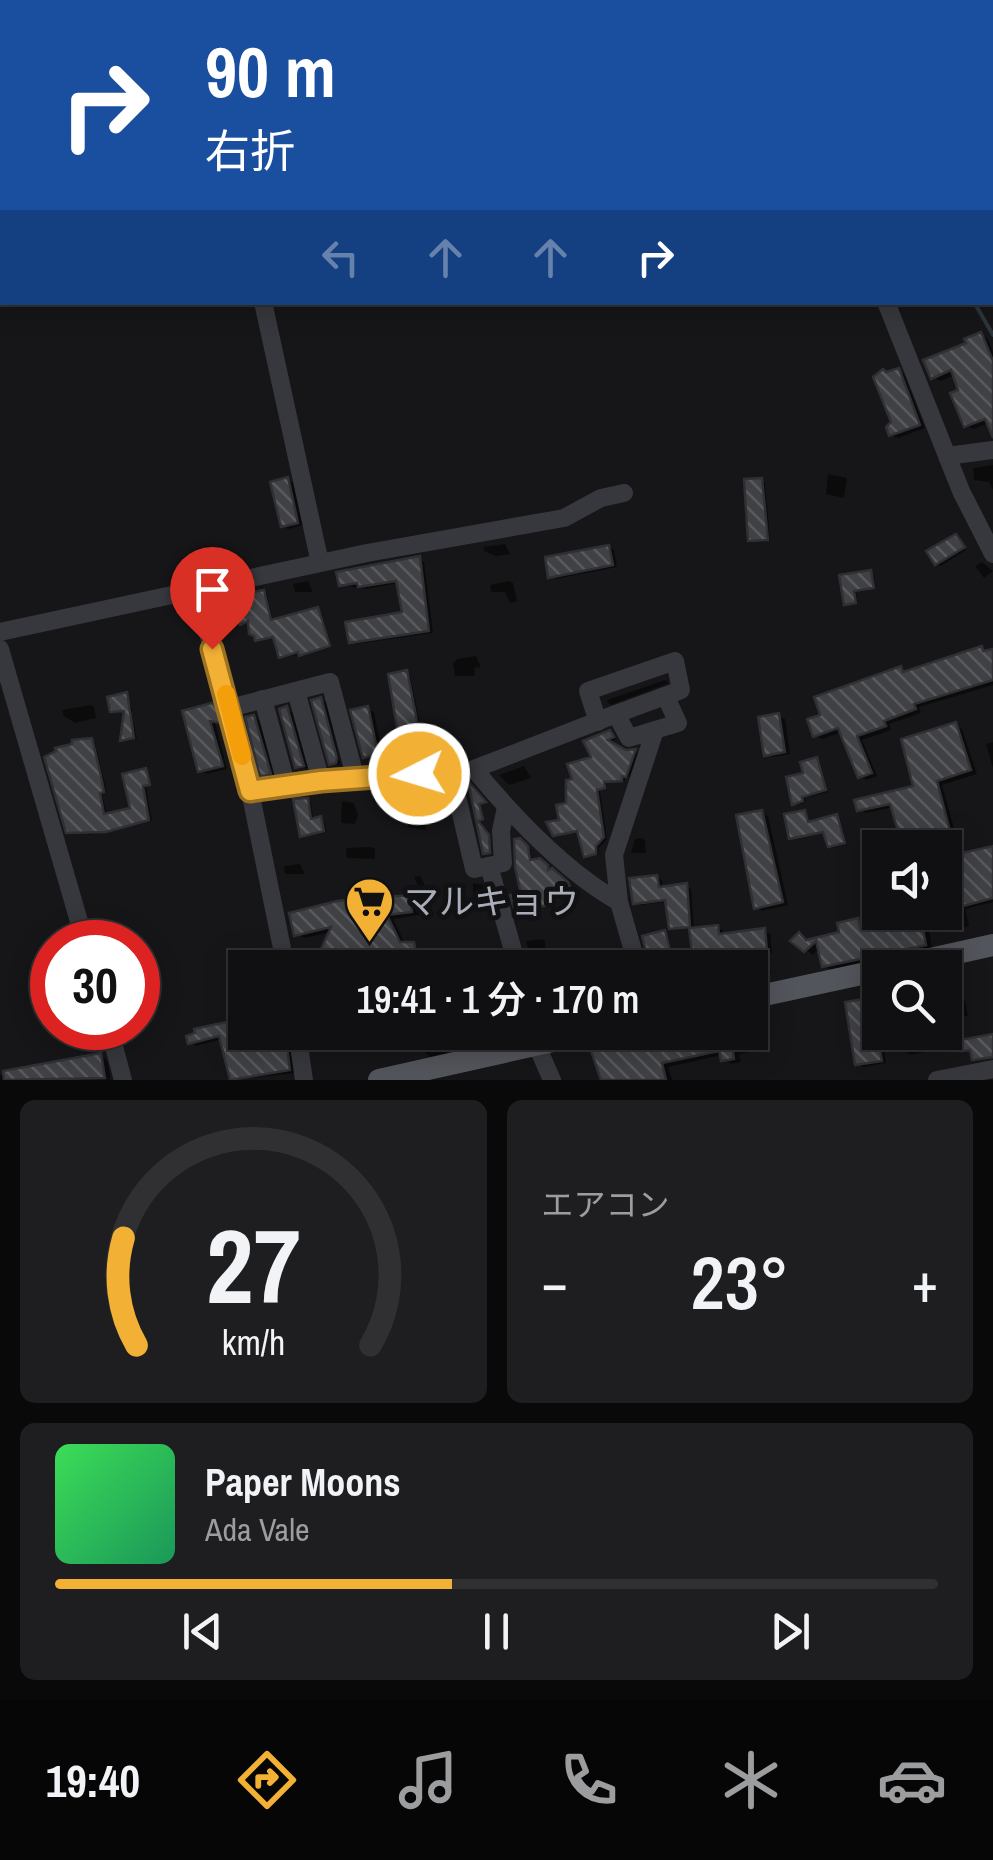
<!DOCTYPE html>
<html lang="ja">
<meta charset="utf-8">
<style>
body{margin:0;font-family:"Archivo Narrow","Noto Sans JP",sans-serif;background:#1e1e20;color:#f1f3f6;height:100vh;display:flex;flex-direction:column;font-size:38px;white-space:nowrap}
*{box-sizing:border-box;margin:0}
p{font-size:32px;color:#9c9d9f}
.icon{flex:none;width:55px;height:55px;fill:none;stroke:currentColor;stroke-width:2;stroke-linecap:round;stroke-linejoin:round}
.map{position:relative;height:1080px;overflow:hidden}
.drawer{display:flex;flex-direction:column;gap:20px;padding:20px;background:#09090a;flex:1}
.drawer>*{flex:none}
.hud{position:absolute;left:0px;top:0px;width:995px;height:305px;box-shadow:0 5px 25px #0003,0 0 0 2px #303032;background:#1a4fa0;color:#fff;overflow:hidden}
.fabs{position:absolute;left:862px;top:830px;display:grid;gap:20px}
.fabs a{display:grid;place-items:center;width:100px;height:100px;border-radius:0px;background:#101012;box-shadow:0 5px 25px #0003,0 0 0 2px #303032;font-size:50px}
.speed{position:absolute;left:30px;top:920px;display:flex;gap:20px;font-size:50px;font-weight:700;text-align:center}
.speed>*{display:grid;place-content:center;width:130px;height:130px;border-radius:50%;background:#101012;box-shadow:0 5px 25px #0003,0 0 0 2px #303032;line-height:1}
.speed .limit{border:15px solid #d22;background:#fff;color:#111}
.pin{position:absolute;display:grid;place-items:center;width:85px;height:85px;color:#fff;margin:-102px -42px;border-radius:50% 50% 50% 0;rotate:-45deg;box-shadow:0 0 10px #0007}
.pin .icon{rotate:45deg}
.me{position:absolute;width:110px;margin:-55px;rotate:265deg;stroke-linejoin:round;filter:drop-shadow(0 0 8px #0008)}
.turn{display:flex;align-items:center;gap:35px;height:210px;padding:0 40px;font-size:45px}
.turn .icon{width:130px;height:130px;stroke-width:2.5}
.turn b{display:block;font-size:70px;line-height:85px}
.lanes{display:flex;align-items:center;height:95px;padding:0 40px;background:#0003;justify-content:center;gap:50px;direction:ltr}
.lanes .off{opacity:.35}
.big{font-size:75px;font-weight:600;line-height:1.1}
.drawer .widget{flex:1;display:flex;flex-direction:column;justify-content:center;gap:15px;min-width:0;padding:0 35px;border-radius:15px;background:#1e1e20}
.drawer .dial{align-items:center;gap:0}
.dial svg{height:260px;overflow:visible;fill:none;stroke:#303032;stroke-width:7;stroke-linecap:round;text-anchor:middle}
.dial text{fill:#f1f3f6;stroke:none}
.song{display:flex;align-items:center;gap:30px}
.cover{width:120px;height:120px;border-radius:15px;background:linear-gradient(135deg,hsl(130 70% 55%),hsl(150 70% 35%))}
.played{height:10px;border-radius:5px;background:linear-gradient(90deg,#f2b134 45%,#303032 45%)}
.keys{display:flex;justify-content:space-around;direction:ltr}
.heat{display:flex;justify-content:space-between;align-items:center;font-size:55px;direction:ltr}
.drawer .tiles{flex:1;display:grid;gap:20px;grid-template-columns:1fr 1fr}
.widget:last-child{grid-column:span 2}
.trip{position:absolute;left:228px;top:950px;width:540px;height:100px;border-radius:0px;background:#101012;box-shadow:0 5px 25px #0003,0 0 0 2px #303032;font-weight:600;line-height:100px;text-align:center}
.dock{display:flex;height:160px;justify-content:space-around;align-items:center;background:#060607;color:#9c9d9f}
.dock .icon{width:70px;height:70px}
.dock .on{color:#f2b134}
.dock b{font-size:45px;color:#f1f3f6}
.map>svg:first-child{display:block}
</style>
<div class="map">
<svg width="993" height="1080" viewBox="0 0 993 1080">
<defs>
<pattern id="building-back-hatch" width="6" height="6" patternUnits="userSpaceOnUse" patternTransform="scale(2.5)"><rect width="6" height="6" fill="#404145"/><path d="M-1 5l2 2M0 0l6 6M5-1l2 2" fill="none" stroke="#595a5e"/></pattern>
</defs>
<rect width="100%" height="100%" fill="#161618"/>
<!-- shadow -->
<g fill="#0007">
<path d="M981 335 988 339 993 352V433L989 423 973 429 966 425 962 391 956 375 940 381 933 377Z"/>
<path d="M898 370 904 374 925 428 898 438 891 435 894 423 888 375Z"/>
<path d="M993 465V490L989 482 974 480 973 468Z"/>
<path d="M828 474 847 478 844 498 826 494Z"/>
<path d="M288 480 294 483 303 525 289 529 283 525Z"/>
<path d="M761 481 765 483 770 541 754 542 751 540Z"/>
<path d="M956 536 966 550 941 566 937 564Z"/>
<path d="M505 544 510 554 496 556 484 551V547Z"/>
<path d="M609 547 614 550 617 567 556 579 550 576Z"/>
<path d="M419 559 424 562 433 633 356 644 351 641 405 614 399 583 366 589 341 585Z"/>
<path d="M982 562 993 571 984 578 975 566Z"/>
<path d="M870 573 874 575 876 589 856 592 858 604H846L842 577Z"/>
<path d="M308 581 313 592H295L293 584Z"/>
<path d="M509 581 513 583 517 601 510 603 505 592H491L490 585Z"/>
<path d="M264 592 267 594 273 622 318 610 321 611 332 647 304 656 300 654 284 658 276 638 261 641 251 622 242 623 235 610 219 611Z"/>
<path d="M982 649 988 653 993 651V685L919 707 921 713 889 724 891 730 862 740 877 776 867 780 860 776 842 732 822 739 815 735 901 668 909 673Z"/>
<path d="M476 656 481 667 474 668 475 676H455L453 664 457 659Z"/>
<path d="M406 673 410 675 424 744H435L439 760 406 762Z"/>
<path d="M665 680 669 683 611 705 608 703 607 700Z"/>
<path d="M127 695 133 711H131L137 739 126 741 123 740 126 712 113 710Z"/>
<path d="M321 700 327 703 341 766 332 763Z"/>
<path d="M91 705 94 707 96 718 75 723 64 716 62 710Z"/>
<path d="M215 705 221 709 225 725 215 722 227 769 207 774 200 771 185 713Z"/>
<path d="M287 709 293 713 309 769 297 767Z"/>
<path d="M367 709 374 712 383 757 371 760 365 756Z"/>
<path d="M778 716 785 719 790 754 773 757 767 754Z"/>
<path d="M254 717 260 721 275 777 268 779 262 776Z"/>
<path d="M956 725 962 729 977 774 942 785 959 846 945 850 906 848 894 807 866 813 859 809 916 787Z"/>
<path d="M610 732 616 739 608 743 626 753H638L630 777 624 775 625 781 606 782 607 789 600 791 607 839 599 848 598 855 589 857 580 832 555 834Z"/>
<path d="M92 740 95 743 105 784 106 793 102 794 107 816 133 810 145 771 152 786 146 787 152 821 89 835 86 832 68 831Z"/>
<path d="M993 742V768L986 744Z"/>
<path d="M817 760 820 762 828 792 805 798 806 802 798 805 794 803 806 775Z"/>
<path d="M524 766 531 778 509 785 499 775Z"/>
<path d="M308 800 311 802 313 820 324 821 327 832 306 837 302 835Z"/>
<path d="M342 801 354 803 358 815 355 824 341 823Z"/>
<path d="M421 810 425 812 426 830 408 827 406 811Z"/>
<path d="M761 813 768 816 788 905 762 911 756 907Z"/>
<path d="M805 813 810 824 836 817 840 819 847 844 833 848 826 833 791 837Z"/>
<path d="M641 838 645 840 646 853H631L635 839Z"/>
<path d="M524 843 531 850 532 862 544 863 571 886 574 894 555 902 557 906 516 907 524 896Z"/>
<path d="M371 847 375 849V859L347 858 346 848Z"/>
<path d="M993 848V902L965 909 969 926 960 928 954 924 951 910H963L955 857Z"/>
<path d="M300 864 305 874H285L284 866Z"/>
<path d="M420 876 425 885 418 886 414 877Z"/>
<path d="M657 877 662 880 663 889 686 886 691 889 694 930 717 927 723 931V936L764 931 770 934 772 953 766 954 771 973 767 974 769 982 750 987V968L738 957 701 962 695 958 692 929 671 927 668 902 640 905 635 902Z"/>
<path d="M473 883 483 885 486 895 473 893Z"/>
<path d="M410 897 417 902 419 915 393 919 405 944 421 949 425 968H301L323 950 331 932 304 938 297 934Z"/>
<path d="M910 912 927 915 932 948 832 970 824 966 820 948 813 955 805 950 799 935 809 942 842 934 857 921 866 930 906 921Z"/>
<path d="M665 933 668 935 675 962 684 963 685 968H656L652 961Z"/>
<path d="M542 939 545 941 546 952 529 951 526 941Z"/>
<path d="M558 957 566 962 567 968H543L542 962Z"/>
<path d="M602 962 609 968H577Z"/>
<path d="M960 996 965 1000 968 1016 952 1019 953 1026 945 1027V999Z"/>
<path d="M880 997V1032H928L931 1051 910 1055 905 1051 901 1034 882 1037 886 1063 863 1067 857 1064 847 1004Z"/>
<path d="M750 1017 754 1019 760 1050 739 1054 741 1062 731 1064 722 1055 668 1067 672 1080H604L609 1032H623L624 1036 750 1032Z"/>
<path d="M245 1022V1032H288L295 1073 230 1080 222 1039 196 1046 190 1042Z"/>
<path d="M420 1032H477L454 1036 455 1041 446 1044 448 1053 431 1057 425 1053Z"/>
<path d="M100 1056 107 1060 111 1080H0V1075Z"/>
</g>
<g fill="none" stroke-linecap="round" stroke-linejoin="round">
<!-- stream -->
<g stroke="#2c353c" stroke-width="4">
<path d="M841 0 842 2"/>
<path d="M974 302 993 335"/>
</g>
</g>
<!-- building -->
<g fill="url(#building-back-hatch)" stroke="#303034" stroke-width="2.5">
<path d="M981 332 993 361V438L985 419 964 427 950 393 958 390 951 370 931 379 923 360 966 343 964 339Z"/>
<path d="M899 368 920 425 889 436 886 427 891 422 873 377 883 369 886 372Z"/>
<path d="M288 477 298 523 281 527 270 482Z"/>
<path d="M762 478 768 540 748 541 744 479Z"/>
<path d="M956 534 965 547 935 565 926 551Z"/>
<path d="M609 545 613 565 548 578 545 557Z"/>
<path d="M420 556 429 631 349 643 345 622 402 612 396 581 358 587 357 583 339 586 336 572Z"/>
<path d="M871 570 874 588 854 591 856 603 844 605 839 575Z"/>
<path d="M264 590 271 620 318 607 330 646 299 656 298 652 279 658 273 637 255 641 254 636 249 634 248 621 240 625 231 609 217 612V598Z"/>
<path d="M982 646 983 651 993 649V680L914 704 916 709 884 721 886 726 857 736 872 773 858 778 838 728 813 737 807 719 820 715 814 697 901 666 903 672Z"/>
<path d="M407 670 421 742 432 740 437 760 403 763 388 674Z"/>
<path d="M127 692 134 738 120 741 124 711 110 712 107 697Z"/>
<path d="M321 697 337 758 336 763 329 765 311 700Z"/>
<path d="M215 702 221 723 210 721 223 766 198 772 182 711Z"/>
<path d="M287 706 304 766 295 768 279 709Z"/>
<path d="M368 706 378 754 363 758 350 710Z"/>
<path d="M779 713 785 752 764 756 758 717Z"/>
<path d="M254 715 271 774 260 777 245 717Z"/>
<path d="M956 722 971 770 937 781 953 843 935 848H929L928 843 903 848 890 804 857 811 854 800 913 786 901 739Z"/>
<path d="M610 730 614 737 608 740 626 750 636 749 626 777 622 776V781L604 782 605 788 597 790 604 837 596 846V854L584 857 577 831 553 836 546 822 559 820 556 805 566 803V780L572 779 567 764 591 757 583 741Z"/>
<path d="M92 738 102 781 104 792 100 793 104 814 130 808 122 774 146 768 150 785 143 786 149 820 106 832 66 833 44 757 56 751 55 748 72 744V740Z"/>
<path d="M817 757 826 790 802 797 803 801 792 805 786 777 803 773 800 762Z"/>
<path d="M468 781 486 802 479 804 483 819 478 821 489 835 490 853 483 854Z"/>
<path d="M308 798 311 819 321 816 324 831 300 837 293 799Z"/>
<path d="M762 810 783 902 754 909 736 815Z"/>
<path d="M805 810 808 822 837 814 845 843 828 847 823 832 789 839 784 814Z"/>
<path d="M520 838 528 846 530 860 540 858 548 865V870L552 868 568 882 572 892 553 901 555 905 514 909 510 895 521 894 515 867 514 839Z"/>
<path d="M993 846V898L960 907 953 855Z"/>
<path d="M657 875 659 887 687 883 690 927 669 929 665 900 633 904 629 878Z"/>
<path d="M410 895 412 912 387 915 400 942H414L419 966 298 968 297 961 321 949 331 927 294 936 289 913 337 901Z"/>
<path d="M902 912H920L926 945 822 967 816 941 804 952 790 941 799 932 806 940 839 932 837 923 858 918 860 928 903 919Z"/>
<path d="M718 925 719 934 765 928 767 951 762 952 767 970 762 971 764 980 750 983V968H738L735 955 693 960 689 928Z"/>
<path d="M665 930 672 957 649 963 642 936Z"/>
<path d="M871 998 882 1061 855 1065 845 1002Z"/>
<path d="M245 1018V1032H285L290 1070 230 1080 219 1036 188 1044 186 1036 195 1033 194 1029Z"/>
<path d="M631 1032H751L754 1046 733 1051 734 1059 721 1061 719 1051 662 1063 666 1080H601L590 1048 602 1044 607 1038Z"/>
<path d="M993 1034V1057L972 1060 970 1050 962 1051 960 1040Z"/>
<path d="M101 1053 105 1078 4 1080 3 1071Z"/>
</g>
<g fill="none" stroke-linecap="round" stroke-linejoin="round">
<!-- minor -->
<g stroke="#37383d" stroke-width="18">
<path d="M196 0V2"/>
<path d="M973 0 974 2"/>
<path d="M312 2 324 0"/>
<path d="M814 2 817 0"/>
<path d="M992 43 993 45"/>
<path d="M263 302 320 563"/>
<path d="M886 302 961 491 993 554"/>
<path d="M947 456 993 450"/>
<path d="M195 590 230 708"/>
<path d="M0 632 367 553 564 518 601 498 624 493"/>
<path d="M0 649 85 942"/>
<path d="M296 691 321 781"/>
<path d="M263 699 287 787"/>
<path d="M598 722 588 691 675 661 681 690 616 714"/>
<path d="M655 730 678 723 666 697"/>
<path d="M463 770 451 771 474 869 503 863 501 831 506 807"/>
<path d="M250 791 230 708 330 682 356 780"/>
<path d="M489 866 518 968"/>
<path d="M619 902C566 872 513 816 474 769L616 714 629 738 655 730 614 855 619 902 638 968"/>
<path d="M286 968 250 791 451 771"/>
<path d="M109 1028 123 1080"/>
<path d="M297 1032 304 1080"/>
<path d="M531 1032 552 1080"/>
<path d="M937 1080 993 1069"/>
</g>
<!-- major -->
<g stroke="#53555c" stroke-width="22">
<path d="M890 968 993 945"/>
<path d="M750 998 880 970"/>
<path d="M379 1080 593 1032"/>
</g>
</g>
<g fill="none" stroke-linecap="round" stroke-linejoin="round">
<defs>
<path id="route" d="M212 649 250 791 321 781 419 774"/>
</defs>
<!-- route casing -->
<use href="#route" stroke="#9d7322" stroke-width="25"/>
<!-- route -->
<use href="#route" stroke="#f2b134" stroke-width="18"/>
<!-- slow -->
<path stroke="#f59e0b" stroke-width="18" d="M226 694 242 756"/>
</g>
<!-- icons -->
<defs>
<symbol id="supermarket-pin" viewBox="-11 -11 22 30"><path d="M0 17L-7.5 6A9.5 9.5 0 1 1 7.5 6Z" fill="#f2b134" stroke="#111113"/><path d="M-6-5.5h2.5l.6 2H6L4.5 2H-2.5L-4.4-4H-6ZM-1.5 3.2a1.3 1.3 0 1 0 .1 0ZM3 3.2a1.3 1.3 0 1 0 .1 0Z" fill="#111"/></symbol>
</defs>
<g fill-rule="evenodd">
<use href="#supermarket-pin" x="342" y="874" width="55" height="75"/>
</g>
<g text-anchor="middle" stroke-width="10" stroke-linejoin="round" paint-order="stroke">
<!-- poi labels -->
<g font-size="35" fill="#a8adb8" stroke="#111113" text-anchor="start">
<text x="404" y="914">マルキョウ</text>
</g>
</g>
</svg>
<div class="fabs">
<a><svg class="icon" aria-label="sound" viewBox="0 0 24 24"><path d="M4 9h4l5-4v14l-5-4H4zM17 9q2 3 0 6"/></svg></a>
<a><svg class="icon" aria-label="search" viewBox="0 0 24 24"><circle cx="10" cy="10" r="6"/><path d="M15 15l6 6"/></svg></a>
</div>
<div class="speed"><div class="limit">30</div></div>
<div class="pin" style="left:212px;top:649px;background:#d93025"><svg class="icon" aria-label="arrive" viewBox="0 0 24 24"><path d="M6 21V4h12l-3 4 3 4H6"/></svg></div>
<svg class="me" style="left:419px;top:774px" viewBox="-20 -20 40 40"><circle r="17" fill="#f2b134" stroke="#fff" stroke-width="3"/><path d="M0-11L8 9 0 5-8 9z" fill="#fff"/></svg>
<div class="trip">19:41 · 1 分 · 170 m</div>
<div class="hud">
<div class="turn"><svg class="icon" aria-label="right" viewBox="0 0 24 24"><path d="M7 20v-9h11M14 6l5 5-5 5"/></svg><div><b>90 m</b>右折</div></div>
<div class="lanes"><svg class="icon off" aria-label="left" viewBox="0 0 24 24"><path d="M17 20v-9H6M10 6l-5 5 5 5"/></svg><svg class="icon off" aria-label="ahead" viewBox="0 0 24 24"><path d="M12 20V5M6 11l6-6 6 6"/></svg><svg class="icon off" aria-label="ahead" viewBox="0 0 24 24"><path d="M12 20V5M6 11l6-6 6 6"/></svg><svg class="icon" aria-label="right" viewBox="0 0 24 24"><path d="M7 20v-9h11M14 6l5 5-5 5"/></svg></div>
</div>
</div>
<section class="drawer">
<div class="tiles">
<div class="widget dial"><svg viewBox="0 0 100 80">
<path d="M14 69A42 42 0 1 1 86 69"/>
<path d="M14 69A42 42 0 0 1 10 36" stroke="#f2b134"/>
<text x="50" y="56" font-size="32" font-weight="700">27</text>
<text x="50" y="72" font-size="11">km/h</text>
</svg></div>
<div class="widget"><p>エアコン</p>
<div class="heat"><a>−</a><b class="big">23°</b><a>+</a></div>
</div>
<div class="widget">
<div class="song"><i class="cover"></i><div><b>Paper Moons</b><p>Ada Vale</p></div></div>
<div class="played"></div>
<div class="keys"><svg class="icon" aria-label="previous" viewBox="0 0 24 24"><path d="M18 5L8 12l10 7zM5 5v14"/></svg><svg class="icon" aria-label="pause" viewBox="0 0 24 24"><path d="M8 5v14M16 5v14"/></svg><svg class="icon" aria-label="next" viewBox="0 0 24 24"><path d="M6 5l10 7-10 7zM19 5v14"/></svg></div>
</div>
</div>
</section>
<nav class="dock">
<b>19:40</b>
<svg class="icon on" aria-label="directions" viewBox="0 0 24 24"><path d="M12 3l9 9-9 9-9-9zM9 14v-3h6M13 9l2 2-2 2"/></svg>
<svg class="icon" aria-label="music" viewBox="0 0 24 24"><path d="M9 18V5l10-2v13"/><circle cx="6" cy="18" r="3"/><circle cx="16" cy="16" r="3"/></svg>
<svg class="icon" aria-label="phone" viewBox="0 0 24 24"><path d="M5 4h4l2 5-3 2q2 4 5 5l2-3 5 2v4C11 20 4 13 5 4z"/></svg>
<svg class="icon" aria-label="climate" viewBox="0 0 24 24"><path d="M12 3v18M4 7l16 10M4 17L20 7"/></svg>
<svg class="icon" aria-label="car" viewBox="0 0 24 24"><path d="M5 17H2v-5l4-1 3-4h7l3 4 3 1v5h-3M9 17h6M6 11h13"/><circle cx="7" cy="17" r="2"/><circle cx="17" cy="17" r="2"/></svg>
</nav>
